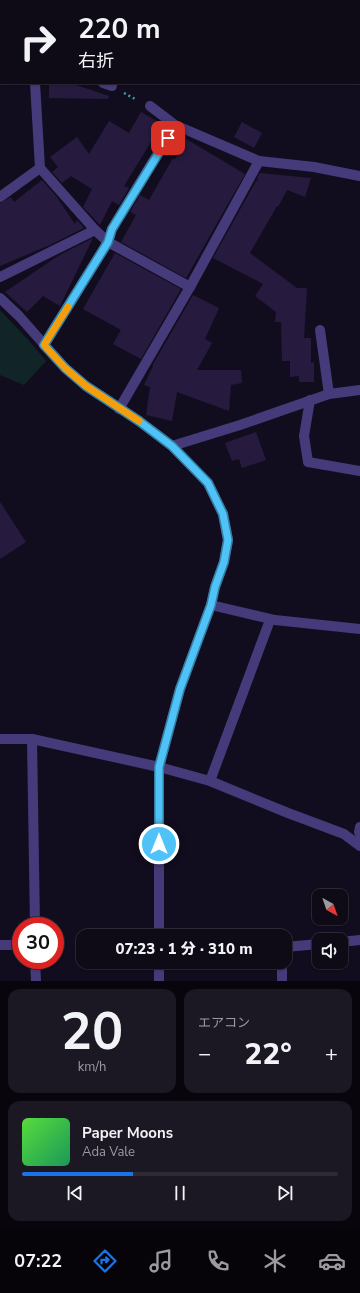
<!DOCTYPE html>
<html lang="ja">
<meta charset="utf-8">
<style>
body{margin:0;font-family:"Nunito Sans","Noto Sans JP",sans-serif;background:#1c1823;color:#f1f3f6;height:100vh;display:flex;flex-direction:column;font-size:15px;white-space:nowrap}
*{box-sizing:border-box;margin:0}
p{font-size:13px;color:#9b9aa1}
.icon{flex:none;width:22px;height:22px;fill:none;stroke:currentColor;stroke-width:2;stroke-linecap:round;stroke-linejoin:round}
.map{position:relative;height:981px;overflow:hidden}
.side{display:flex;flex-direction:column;gap:8px;padding:8px;background:#08060c;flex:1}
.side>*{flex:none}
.hud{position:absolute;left:0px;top:0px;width:360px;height:84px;box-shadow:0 1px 3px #0004,0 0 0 1px #2e2b35;background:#0e0a16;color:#f1f3f6;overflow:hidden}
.needle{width:26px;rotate:140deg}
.fabs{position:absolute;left:312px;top:889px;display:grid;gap:8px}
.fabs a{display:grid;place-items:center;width:36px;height:36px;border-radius:8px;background:#0e0a16;box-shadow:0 1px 3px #0004,0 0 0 1px #2e2b35;font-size:20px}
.speed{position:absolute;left:12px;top:917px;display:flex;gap:8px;font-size:20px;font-weight:700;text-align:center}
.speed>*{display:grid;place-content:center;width:52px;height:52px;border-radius:50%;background:#0e0a16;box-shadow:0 1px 3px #0004,0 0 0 1px #2e2b35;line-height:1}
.speed .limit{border:6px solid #d22;background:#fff;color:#111}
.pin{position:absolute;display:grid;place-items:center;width:34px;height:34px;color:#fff;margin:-17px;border-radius:8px;box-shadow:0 2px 6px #0006}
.me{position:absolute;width:44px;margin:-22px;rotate:0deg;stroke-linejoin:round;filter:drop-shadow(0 0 3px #0008)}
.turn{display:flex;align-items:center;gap:14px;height:84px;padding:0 12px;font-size:18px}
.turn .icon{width:52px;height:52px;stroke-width:2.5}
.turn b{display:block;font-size:28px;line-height:34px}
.big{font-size:30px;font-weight:800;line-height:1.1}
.side .card{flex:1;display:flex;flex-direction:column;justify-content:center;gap:6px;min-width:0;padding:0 14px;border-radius:12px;background:#1c1823}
.side .dial{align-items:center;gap:0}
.dial b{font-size:52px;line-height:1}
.song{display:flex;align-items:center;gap:12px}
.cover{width:48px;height:48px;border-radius:6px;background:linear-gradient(135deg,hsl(110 70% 55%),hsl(150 70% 35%))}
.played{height:4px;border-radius:2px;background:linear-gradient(90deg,#1a73e8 35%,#2e2b35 35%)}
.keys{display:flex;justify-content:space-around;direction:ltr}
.heat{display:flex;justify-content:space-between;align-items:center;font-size:22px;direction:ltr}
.side .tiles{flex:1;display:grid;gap:8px;grid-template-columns:1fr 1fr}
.card:last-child{grid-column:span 2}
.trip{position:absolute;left:76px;top:929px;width:216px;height:40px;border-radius:12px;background:#0e0a16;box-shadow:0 1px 3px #0004,0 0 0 1px #2e2b35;font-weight:800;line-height:40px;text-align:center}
.menu{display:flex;height:64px;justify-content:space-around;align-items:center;background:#060409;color:#9b9aa1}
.menu .icon{width:28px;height:28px}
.menu .on{color:#1a73e8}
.menu b{font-size:18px;color:#f1f3f6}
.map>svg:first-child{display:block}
</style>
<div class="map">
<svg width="360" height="981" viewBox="0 0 360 981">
<rect width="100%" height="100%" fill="#120d1e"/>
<!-- green -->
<path fill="#112528" d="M0 310 31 343 46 361 24 385 0 375Z"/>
<!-- building -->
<g fill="#261b3e">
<path d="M49 83H70L109 96 108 99 49 98Z"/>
<path d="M141 112 162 124 124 186 129 188 119 205 112 201 100 225 83 207 92 189 71 176 62 183 52 172 58 167 50 157 77 137 89 154 109 121 129 133Z"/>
<path d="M242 122 262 133 254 148 234 137Z"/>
<path d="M186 139 245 174 186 278 121 242 136 215 130 212 140 195 149 200 173 158 175 159Z"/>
<path d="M260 173 311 178 305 197 287 190 278 207 277 206 250 253 297 288H307L304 338H311V363L314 362V382H299V376L290 377V361H282L281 322H275L276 312 255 296 263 284 213 258 256 181H257L258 179 257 178Z"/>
<path d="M42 180 56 196 75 224 77 220 84 228 50 245 0 266V203L11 197 14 202Z"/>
<path d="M93 238 60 306 43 296 27 312 5 292 58 256Z"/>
<path d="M115 253 181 289 141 359 113 344 121 330 83 309Z"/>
<path d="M193 295 219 308 205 339 212 343 197 370H241L242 383 231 385 229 411 177 392 172 421 146 415 150 387 144 385 153 366H152Z"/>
<path d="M256 432 266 460 242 468 239 459 232 461 225 443Z"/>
<path d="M0 502 26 542 0 559Z"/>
</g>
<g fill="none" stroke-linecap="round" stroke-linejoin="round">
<!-- path -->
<path stroke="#35a1a9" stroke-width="2.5" stroke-dasharray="2 3" stroke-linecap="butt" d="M124 93 137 100"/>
<!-- minor -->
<g stroke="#463b7a" stroke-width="10">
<path d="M357 0 360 1"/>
<path d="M36 1V0"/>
<path d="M0 53 1 54"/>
<path d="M35 83 40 168 95 230 108 242 190 287"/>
<path d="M103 83 112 86"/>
<path d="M150 106 175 125"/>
<path d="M0 197 40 168"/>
<path d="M0 277 95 230"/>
<path d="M0 298 19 316 65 368 86 386 139 421 172 446 208 483 223 514 228 540 224 562 215 587 211 605 180 689 159 767V936"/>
<path d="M320 330 329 394"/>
<path d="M44 345 108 242 112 229 175 125 259 161 314 167 360 176"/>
<path d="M310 400 304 436 308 462 360 471"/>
<path d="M119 409 190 287 259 161"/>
<path d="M172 446 240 425 329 394 360 390"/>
<path d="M211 605 275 620 360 629"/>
<path d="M0 739H32L159 767 210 781 288 813 344 834 360 846"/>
<path d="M32 739 35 926"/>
<path d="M210 781 270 620"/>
<path d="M360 827 359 832 360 835"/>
<path d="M341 942 360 940"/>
<path d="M0 945H21"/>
<path d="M285 947 319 944"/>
<path d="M35 960 36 981"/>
<path d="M159 962V981"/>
<path d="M282 962V981"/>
</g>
</g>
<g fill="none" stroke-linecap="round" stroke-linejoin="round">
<defs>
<path id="route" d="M159 844V767L180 689 211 605 215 587 224 562 228 540 223 514 208 483 172 446 139 421 86 386 65 368 44 345 108 242 112 229 168 138"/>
</defs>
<!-- route casing -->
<use href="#route" stroke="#337fa1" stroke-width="10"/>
<!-- route -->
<use href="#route" stroke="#4fc3f7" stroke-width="7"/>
<!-- slow -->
<path stroke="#f59e0b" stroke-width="7" d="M68 307 44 345 65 368 86 386 139 421"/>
</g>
</svg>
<div class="fabs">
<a><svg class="needle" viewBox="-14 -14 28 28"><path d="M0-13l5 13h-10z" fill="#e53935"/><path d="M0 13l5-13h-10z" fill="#9b9aa1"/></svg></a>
<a><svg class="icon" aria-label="sound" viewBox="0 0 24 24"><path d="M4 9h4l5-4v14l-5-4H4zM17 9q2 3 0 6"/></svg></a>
</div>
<div class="speed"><div class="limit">30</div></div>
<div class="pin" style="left:168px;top:138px;background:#d93025"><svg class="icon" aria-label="arrive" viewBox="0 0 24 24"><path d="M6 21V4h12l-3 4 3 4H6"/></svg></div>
<svg class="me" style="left:159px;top:844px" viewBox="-20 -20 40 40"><circle r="17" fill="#4fc3f7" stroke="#fff" stroke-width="3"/><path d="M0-11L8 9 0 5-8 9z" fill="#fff"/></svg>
<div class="trip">07:23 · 1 分 · 310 m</div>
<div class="hud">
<div class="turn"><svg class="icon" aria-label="right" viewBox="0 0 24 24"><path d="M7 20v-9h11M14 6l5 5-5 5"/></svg><div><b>220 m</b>右折</div></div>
</div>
</div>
<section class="side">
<div class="tiles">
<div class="card dial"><b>20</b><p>km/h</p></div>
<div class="card"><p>エアコン</p>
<div class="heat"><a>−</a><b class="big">22°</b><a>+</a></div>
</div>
<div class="card">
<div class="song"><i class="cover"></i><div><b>Paper Moons</b><p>Ada Vale</p></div></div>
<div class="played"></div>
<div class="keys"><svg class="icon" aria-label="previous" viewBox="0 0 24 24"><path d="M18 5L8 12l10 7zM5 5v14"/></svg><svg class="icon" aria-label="pause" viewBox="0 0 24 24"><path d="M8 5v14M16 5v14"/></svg><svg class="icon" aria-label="next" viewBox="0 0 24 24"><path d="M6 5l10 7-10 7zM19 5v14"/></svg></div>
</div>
</div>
</section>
<nav class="menu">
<b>07:22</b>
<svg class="icon on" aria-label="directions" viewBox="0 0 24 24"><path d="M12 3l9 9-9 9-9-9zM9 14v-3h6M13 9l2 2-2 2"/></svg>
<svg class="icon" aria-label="music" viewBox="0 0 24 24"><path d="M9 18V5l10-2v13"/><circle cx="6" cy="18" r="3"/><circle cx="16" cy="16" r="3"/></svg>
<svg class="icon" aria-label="phone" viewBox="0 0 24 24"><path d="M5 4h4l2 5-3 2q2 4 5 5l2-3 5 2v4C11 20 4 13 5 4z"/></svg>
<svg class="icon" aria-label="climate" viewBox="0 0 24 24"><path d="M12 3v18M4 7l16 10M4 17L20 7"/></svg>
<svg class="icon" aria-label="car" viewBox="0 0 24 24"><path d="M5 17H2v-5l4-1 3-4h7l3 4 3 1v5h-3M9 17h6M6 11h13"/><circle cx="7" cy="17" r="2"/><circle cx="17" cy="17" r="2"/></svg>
</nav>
